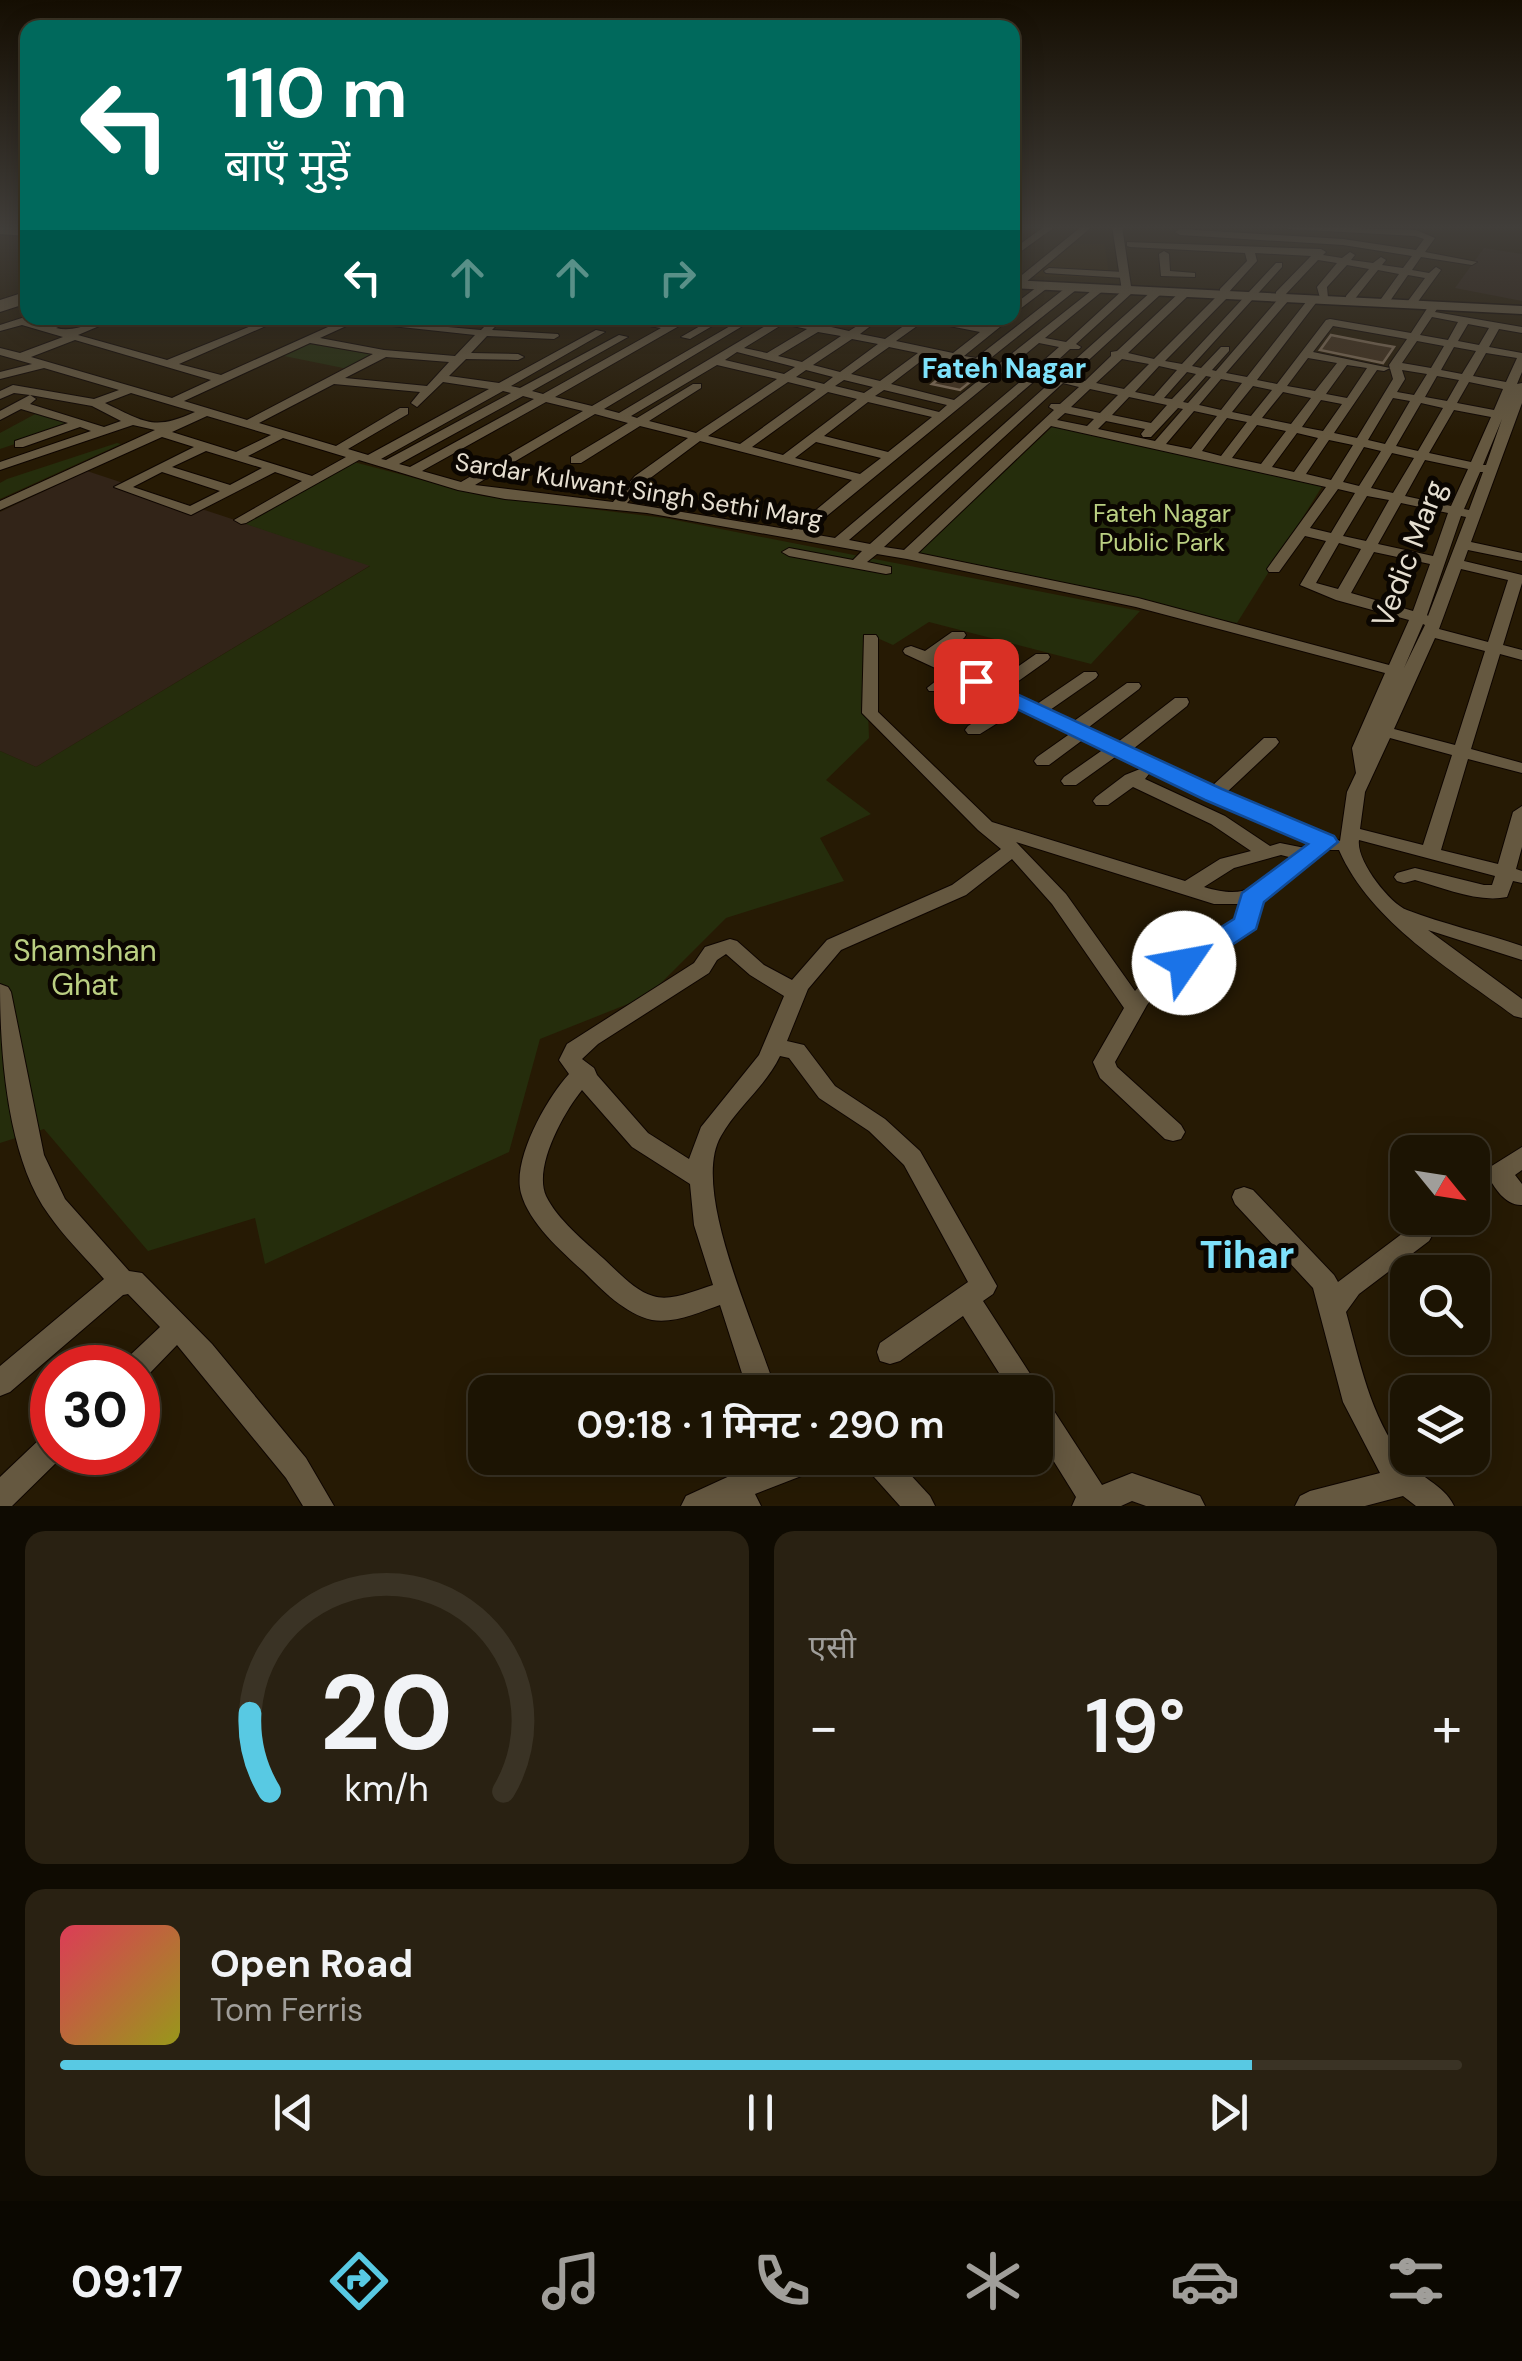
<!DOCTYPE html>
<html lang="hi">
<meta charset="utf-8">
<style>
body{margin:0;font-family:"DM Sans","Noto Sans Devanagari",sans-serif;background:#292112;color:#f1f3f6;height:100vh;display:flex;flex-direction:column;font-size:38px;white-space:nowrap}
*{box-sizing:border-box;margin:0}
p{font-size:32px;color:#a09e9a}
.icon{flex:none;width:55px;height:55px;fill:none;stroke:currentColor;stroke-width:2;stroke-linecap:round;stroke-linejoin:round}
.map{position:relative;height:1506px;overflow:hidden}
.sheet{display:flex;flex-direction:column;gap:25px;padding:25px;background:#0f0b02;flex:1}
.sheet>*{flex:none}
.guide{position:absolute;left:20px;top:20px;width:1000px;height:305px;border-radius:20px;box-shadow:0 5px 25px #0003,0 0 0 2px #3a3325;background:#00695c;color:#fff;overflow:hidden}
.needle{width:65px;rotate:120deg}
.tools{position:absolute;left:1390px;top:1135px;display:grid;gap:20px}
.tools a{display:grid;place-items:center;width:100px;height:100px;border-radius:20px;background:#1c1403;box-shadow:0 5px 25px #0003,0 0 0 2px #3a3325;font-size:50px}
.speed{position:absolute;left:30px;top:1345px;display:flex;gap:20px;font-size:50px;font-weight:700;text-align:center}
.speed>*{display:grid;place-content:center;width:130px;height:130px;border-radius:50%;background:#1c1403;box-shadow:0 5px 25px #0003,0 0 0 2px #3a3325;line-height:1}
.speed .limit{border:15px solid #d22;background:#fff;color:#111}
.pin{position:absolute;display:grid;place-items:center;width:85px;height:85px;color:#fff;margin:-42px;border-radius:20px;box-shadow:0 5px 15px #0006}
.me{position:absolute;width:110px;margin:-55px;rotate:57deg;stroke-linejoin:round;filter:drop-shadow(0 0 8px #0008)}
.turn{display:flex;align-items:center;gap:35px;height:210px;padding:0 40px;font-size:45px}
.turn .icon{width:130px;height:130px;stroke-width:2.5}
.turn b{display:block;font-size:70px;line-height:85px}
.lanes{display:flex;align-items:center;height:95px;padding:0 40px;background:#0003;justify-content:center;gap:50px;direction:ltr}
.lanes .off{opacity:.35}
.big{font-size:75px;font-weight:600;line-height:1.1}
.sheet .tile{flex:1;display:flex;flex-direction:column;justify-content:center;gap:15px;min-width:0;padding:0 35px;border-radius:20px;background:#292112}
.sheet .dial{align-items:center;gap:0}
.dial svg{height:260px;overflow:visible;fill:none;stroke:#3a3325;stroke-width:7;stroke-linecap:round;text-anchor:middle}
.dial text{fill:#f1f3f6;stroke:none}
.song{display:flex;align-items:center;gap:30px}
.cover{width:120px;height:120px;border-radius:15px;background:linear-gradient(135deg,hsl(350 70% 55%),hsl(60 70% 35%))}
.played{height:10px;border-radius:5px;background:linear-gradient(90deg,#58c9e3 85%,#3a3325 85%)}
.keys{display:flex;justify-content:space-around;direction:ltr}
.heat{display:flex;justify-content:space-between;align-items:center;font-size:55px;direction:ltr}
.sheet .tiles{flex:1;display:grid;gap:25px;grid-template-columns:1fr 1fr}
.tile:last-child{grid-column:span 2}
.trip{position:absolute;left:468px;top:1375px;width:585px;height:100px;border-radius:20px;background:#1c1403;box-shadow:0 5px 25px #0003,0 0 0 2px #3a3325;font-weight:600;line-height:100px;text-align:center}
.dock{display:flex;height:160px;justify-content:space-around;align-items:center;background:#0b0801;color:#a09e9a}
.dock .icon{width:70px;height:70px}
.dock .selected{color:#58c9e3}
.dock b{font-size:45px;color:#f1f3f6}
.map>svg:first-child{display:block}
</style>
<div class="map">
<svg width="1522" height="1506" viewBox="0 0 1522 1506">
<rect width="100%" height="100%" fill="#261a04"/>
<!-- built -->
<path fill="#2e1f01" d="M1066 243 1105 244 1109 278 1019 276Z"/>
<!-- education -->
<g fill="#322418">
<path d="M1484 248 1522 254V301L1455 288Z"/>
<path d="M87 471 371 565 36 767 0 751V512Z"/>
</g>
<!-- green -->
<g fill="#252d0c">
<path d="M309 344 375 355 348 369 284 356Z"/>
<path d="M39 412 79 423 0 449V433Z"/>
<path d="M1053 426 1323 485 1237 623 918 553Z"/>
<path d="M117 443 121 444 0 499V483L7 479Z"/>
<path d="M350 461 483 496 665 518 1140 611 1091 664 929 622 893 645 875 637 866 653 869 738 826 780 871 814 820 838 844 881 726 918 648 996 540 1039 509 1152 265 1264 255 1218 148 1251 44 1129 0 1143V751L36 767 370 566 237 521Z"/>
</g>
<!-- building -->
<g fill="#42311d" stroke="#816e58" stroke-width="2.5">
<path d="M1331 335 1377 344 1394 347 1383 363 1320 350Z"/>
<path d="M956 365 984 371 960 390 932 384Z"/>
</g>
<g fill="none" stroke-linecap="round" stroke-linejoin="round">
<defs>
<g id="minor">
<path d="M1012 226H1022L1012 232Z"/>
<path d="M1045 226H1056L1012 258V250Z"/>
<path d="M1082 226H1093L1025 283H1017V279Z"/>
<path d="M1284 226 1416 230 1435 238 1425 252 1477 262 1472 265 1421 257 1412 270 1429 273 1436 267 1441 270 1417 303 1413 304 1408 301 1425 278 1408 275 1390 301 1386 302 1381 299 1399 274 1378 270 1354 300H1346V296L1369 269 1347 265 1327 287 1328 298H1320L1317 287 1337 263 1318 260 1285 295 1289 296V300L1226 373 1247 377 1310 297 1314 296 1319 299 1257 380 1277 384 1326 320 1330 319 1411 333 1430 304 1434 303 1439 306 1435 312 1522 327V333L1499 329 1489 347 1522 353V372L1517 384 1522 383V403L1471 542 1522 553V561L1468 550 1464 561 1522 575V583L1503 645 1522 650V660L1500 654 1471 749 1522 763V773L1468 759 1441 850 1498 864 1513 812 1522 806V847L1516 869 1522 871V883L1513 881 1507 897C1478 903 1444 888 1415 880L1404 883 1397 881 1394 877 1397 873 1415 868 1484 885H1492L1495 876 1359 840C1356 860 1389 903 1407 910 1443 924 1484 933 1522 946V960L1428 930 1522 999V1018L1514 1016C1452 970 1371 923 1339 850H1328L1261 902 1253 928 1160 988 1147 1005 1115 1062 1117 1067 1181 1125 1185 1132 1181 1139 1173 1141 1165 1139 1100 1078 1093 1062 1124 1008 1052 904 1012 859 966 895 841 950 808 989 787 1041 804 1045 835 1086 885 1119 920 1151 997 1286 993 1294 983 1301 1036 1383 1039 1394 1045 1397 1102 1485 1132 1473 1200 1496 1205 1506H1146L1132 1501 1121 1506H1072L1076 1497 1035 1431V1392H1011L963 1316 900 1361 890 1364 880 1361 877 1352 880 1343 968 1282 904 1165 869 1131 819 1098 789 1058 780 1056C766 1086 737 1107 721 1136 689 1190 759 1333 776 1392H748L720 1305C700 1312 674 1324 652 1320 625 1314 602 1290 583 1271 561 1251 529 1223 521 1193 512 1159 547 1098 569 1074L559 1060 567 1044 694 963 705 947 730 939 737 941 764 965 792 980 827 940 952 885 1001 849 978 830 862 713 864 635H876L878 638V712L992 822 1185 881 1220 859 1251 851 1211 824 1133 787 1108 805H1096L1093 801 1096 797 1125 775 1140 769 1149 774 1145 779 1225 816 1270 846 1280 843 1305 848 1312 843 1118 755 1076 785H1064L1061 781 1064 777 1104 749 1084 739 1049 765H1037L1034 761 1037 757 1071 733 1020 709 980 734H968L965 730 968 726 1006 702 958 680 941 691H929L927 688 946 673 905 654 903 651 905 648 911 646 925 651 952 632H964L966 635 964 638 937 657 956 666 991 643H1003L1005 646 1003 649 969 672 993 684 1036 654H1048L1050 657 1048 660 1006 690 1037 704 1084 672H1096L1098 675 1096 678 1050 710 1074 721 1127 683H1139L1141 686 1139 689 1089 727 1118 742 1175 698H1187L1189 702 1187 706 1133 749 1212 786 1264 738H1276L1279 742 1276 746 1226 793 1340 841 1347 792 1356 773 1352 748 1385 673 1136 607 907 559 877 554 867 562 891 567V573L886 574 789 556 782 552 789 548 853 560 862 551 647 513 505 499 458 490 359 460 246 523 241 524 234 520 302 481 275 472 191 515 114 487 194 447 162 437 0 510V501L155 430 133 425 0 470V462L91 431 80 427 23 447H15V441L68 423 21 409 0 420V411L30 395 14 393 0 399V391L13 385 94 399 119 390 44 368 0 379V372L32 364 0 355V348L20 353 63 337 22 325 0 331V325L28 316 38 318 33 322C49 326 62 318 79 318L56 328C77 334 97 318 118 318L78 335 167 360 271 318H284L179 364 221 375 348 318 481 330 493 318H503L492 330 558 334 559 336 554 339 487 336 471 353 518 354 524 357 518 360 466 359 449 376 499 383 596 330 605 332 511 386 520 388 619 335 628 337 532 391 543 394 661 328 621 321 616 318C632 318 654 325 668 323 677 322 683 318 693 318L555 397 592 406 744 318H756L604 409 619 413 772 322 764 318H791L849 331 870 318H881L860 334 885 339 915 318H938L987 327 1000 318H1011L964 356 976 358 1068 286H1076V290L987 361 1000 363 1096 287 1105 289 1045 338 1066 342 1124 289H1132V293L1076 344 1081 347 1079 349H1070L1044 373 1058 375 1153 290H1161V294L1069 378 1085 381 1111 356V352L1117 351 1181 291H1189V295L1128 353 1154 359 1220 293V289L1247 261 1245 253 1130 247 1127 246V242L1321 249 1326 252 1323 255 1342 258 1350 252 1355 255 1351 260 1373 263 1381 257 1386 260 1382 265 1403 268 1412 256 1343 245 1180 235 1175 232 1180 229 1343 239 1416 250 1424 239 1415 236 1289 229ZM1255 253 1311 256 1276 292V296L1280 297 1216 371 1212 370 1229 351V347H1221L1201 368 1192 366 1282 267V263H1276L1182 364 1165 361 1228 297V293L1257 261ZM1432 317 1458 322 1448 340 1420 335ZM924 321 980 332 953 353 896 341ZM355 322 475 335 455 356 384 350 320 338ZM783 324 807 329 767 353 744 348ZM1468 324 1489 328 1479 345 1458 341ZM1333 326 1407 339 1389 365 1393 379 1357 438 1334 433 1377 370 1384 371 1390 368 1313 352ZM818 332 841 336 802 362 778 356ZM852 339 878 344 840 372 813 365ZM75 340 211 380 172 398 31 357ZM1417 341 1444 346 1431 368 1402 363ZM310 343 373 354 247 420 184 401ZM1039 343 1059 347 1033 370 1011 366ZM889 347 918 353 880 381 851 374ZM1454 347 1476 351 1462 374 1441 370ZM737 352 795 367 784 374 725 360ZM1486 353 1517 358 1506 382 1473 376ZM929 355 993 369 954 400 891 384ZM386 357 449 362 427 386 345 378ZM1308 358 1337 363 1315 391 1287 386ZM1122 359 1149 364 1124 389 1096 383ZM717 365 777 379 696 433 649 421 701 388V384H693L637 418 631 416ZM1347 365 1367 368 1347 398 1326 394ZM1159 366 1177 370 1154 396 1135 392ZM806 370 833 377 824 384 796 377ZM1402 370 1427 374 1414 395 1397 392 1405 379ZM1004 371 1027 376 835 538 806 533ZM1187 372 1196 374 1172 399 1164 398ZM1206 376 1211 377 1188 403 1183 402ZM1437 376 1459 380 1447 401 1425 397ZM1038 378 1052 381 870 544 849 540ZM1221 379 1242 383 1221 410 1199 405ZM844 380 873 387 864 393 835 386ZM443 382 489 389 368 455 348 449 408 414V408H400L336 446 259 423 334 384 420 392 411 403 417 407ZM788 382 816 389 740 444 708 436ZM1469 382 1503 389 1494 410 1457 403ZM1063 383 1079 387 1060 404H1051L1049 407 1054 410 904 550 884 547ZM1253 386 1272 390 1251 416 1232 412ZM1090 389 1118 395 1100 413 1071 407ZM884 390 947 405 939 412 875 396ZM503 391 511 393 386 460 381 459ZM828 392 857 399 783 455 752 447ZM1283 392 1311 398 1291 424 1262 418ZM131 393 195 412C153 431 145 422 105 403ZM30 395 92 406 121 421 104 427 30 404 36 399ZM523 396 534 399 410 467 399 464ZM1129 397 1167 405 1151 423 1112 415ZM1393 398 1410 401 1385 444 1368 440ZM1321 400 1342 404 1323 431 1302 427ZM546 402 583 411 461 482 422 471ZM868 402 932 417 888 452 824 436ZM1421 403 1443 408 1418 451 1396 446ZM1178 408 1183 409 1155 441 1098 429 1106 421 1145 429 1141 434 1143 437H1151ZM1454 410 1491 417 1471 462 1429 453ZM1194 411 1217 416 1191 449 1166 444ZM1065 413 1094 419 1087 426 1057 420ZM595 414 628 423 571 457V463H581L640 426 688 438 635 476 613 502 475 485ZM207 416 271 435 236 452 172 432ZM1227 418 1247 422 1221 456 1202 451ZM1502 419 1486 465H1483ZM1257 425 1286 431 1261 464 1232 458ZM1051 426 1326 487 1267 569 1269 572H1279L1305 536 1326 541 1300 585 1336 600 1409 620 1389 665 1138 598 918 553ZM1297 433 1318 438 1294 472 1272 467ZM283 438 346 457 312 476 248 456ZM1329 440 1353 445 1331 480 1306 474ZM700 441 852 480 792 530 627 503 645 482ZM816 442 881 458 860 474 795 458ZM1364 447 1381 451 1359 486 1343 482ZM206 451 262 468 230 485 172 467ZM1392 453 1414 458 1393 493 1371 488ZM1425 460 1468 469 1451 506 1405 496ZM162 472 220 491 190 506 133 487ZM1480 472H1483L1469 510 1464 509ZM1338 489 1355 493 1331 533 1310 528ZM1367 496 1389 500 1366 541 1343 536ZM1401 503 1448 513 1433 556 1378 544ZM1461 516 1466 517 1428 616 1427 615ZM1339 543 1361 549 1338 589 1316 583ZM1374 552 1430 564 1413 611 1351 593ZM1461 569 1508 580 1488 642 1439 629ZM1423 624 1425 625 1404 668ZM1435 638 1485 651 1455 745 1394 729ZM1390 738 1452 755 1423 845 1360 829 1365 792ZM1016 842 1214 904H1241L1237 919 1146 978 1135 991 1066 894ZM1281 855 1293 858C1260 884 1249 901 1204 887L1234 868ZM726 954 750 975 784 996 759 1055 701 1127 689 1159 648 1133 597 1075 594 1068 582 1059 598 1044 709 973 717 960ZM582 1090 632 1147 690 1184 694 1225 713 1285C696 1290 671 1302 653 1296 635 1291 617 1271 604 1259 585 1242 557 1219 546 1196 533 1167 564 1112 582 1090Z"/>
<path d="M1164 251 1169 254 1170 271 1195 273V277L1161 276 1159 254Z"/>
<path d="M1049 268 1124 272 1129 275 1124 278 1046 273 1044 271Z"/>
<path d="M1041 284 1050 286 1012 315V306Z"/>
<path d="M28 296V303L0 312V305Z"/>
<path d="M714 318H726L690 339 681 337Z"/>
<path d="M0 984 8 987 11 992 44 1155 65 1199 129 1271 142 1273 212 1344 306 1458 334 1506H303L286 1478 177 1345 146 1377 138 1380V1368H123L126 1359 160 1327 128 1294 123 1295 10 1392 0 1396V1366L104 1279C86 1258 65 1238 49 1215 7 1158 0 1053 0 984Z"/>
<path d="M1522 1147V1170L1515 1175 1522 1184V1205C1506 1206 1494 1188 1487 1174L1490 1167Z"/>
<path d="M1244 1187 1253 1190 1334 1275 1338 1282 1411 1227 1420 1223 1429 1227 1433 1234 1429 1241 1359 1294 1346 1312C1360 1362 1370 1416 1403 1458 1418 1477 1444 1484 1454 1506H1416L1403 1496 1365 1506H1295L1300 1496 1310 1491 1380 1473 1343 1402 1313 1288 1235 1204 1232 1197 1235 1190Z"/>
<path d="M52 1433V1452H64L62 1457 12 1506H0V1477L42 1437Z"/>
<path d="M769 1458H826L822 1468 755 1494 761 1506H681L686 1496Z"/>
<path d="M862 1458H895L930 1496 935 1506H900L866 1468Z"/>
</g>
<g id="tertiary">
<path d="M1112 226H1122L1132 293 1122 291Z"/>
<path d="M28 291V298L0 308V300Z"/>
</g>
<g id="secondary">
<path d="M0 226 28 228V236L0 234Z"/>
<path d="M1012 280 1522 306V314L1012 288Z"/>
</g>
</defs>
<!-- minor casing -->
<use href="#minor" stroke="#0e0500" stroke-width="2"/>
<!-- tertiary casing -->
<use href="#tertiary" stroke="#0e0500" stroke-width="2"/>
<!-- secondary casing -->
<use href="#secondary" stroke="#0e0500" stroke-width="3"/>
<!-- minor -->
<use href="#minor" fill="#655840" fill-rule="evenodd"/>
<!-- tertiary -->
<use href="#tertiary" fill="#655840" fill-rule="evenodd"/>
<!-- secondary -->
<use href="#secondary" fill="#655840" fill-rule="evenodd"/>
</g>
<!-- sky -->
<linearGradient id="sky" x2="0" y2="1"><stop stop-color="#150e02"/><stop offset="0.52" stop-color="#413e3a"/><stop offset="1" stop-color="#413e3a" stop-opacity="0"/></linearGradient>
<rect width="1522" height="437" fill="url(#sky)"/>
<!-- route -->
<path fill="#1a73e8" stroke="#114b97" stroke-width="2.5" d="M976 675 1222 789 1334 836 1338 842 1264 902 1256 929 1194 970H1175L1171 963 1175 956 1234 919 1242 893 1308 844 1205 800 969 686 966 681 969 677Z"/>
<g text-anchor="middle" stroke-width="10" stroke-linejoin="round" paint-order="stroke">
<!-- far-street labels -->
<g font-size="25" fill="#e5ded0" stroke="#0b0601">
<text transform="translate(639 490) rotate(9)" y="9">Sardar Kulwant Singh Sethi Marg</text>
</g>
<!-- far-park labels -->
<g font-size="25" fill="#bacf82" stroke="#0b0601">
<text x="1162" y="522">Fateh Nagar<tspan x="1162" dy="29">Public Park</tspan></text>
</g>
<!-- far-neighbourhood labels -->
<g font-size="28" font-weight="bold" fill="#7ee2fb" stroke="#0b0601">
<text x="1004" y="378">Fateh Nagar</text>
</g>
<!-- street labels -->
<g font-size="30" fill="#e5ded0" stroke="#0b0601">
<text transform="translate(1409 554) rotate(-69)" y="10">Vedic Marg</text>
</g>
<!-- park labels -->
<g font-size="30" fill="#bacf82" stroke="#0b0601">
<text x="85" y="961">Shamshan<tspan x="85" dy="34">Ghat</tspan></text>
</g>
<!-- near-neighbourhood labels -->
<g font-size="38" font-weight="bold" fill="#7ee2fb" stroke="#0b0601">
<text x="1247" y="1268">Tihar</text>
</g>
</g>
</svg>
<div class="tools">
<a><svg class="needle" viewBox="-14 -14 28 28"><path d="M0-13l5 13h-10z" fill="#e53935"/><path d="M0 13l5-13h-10z" fill="#a09e9a"/></svg></a>
<a><svg class="icon" aria-label="search" viewBox="0 0 24 24"><circle cx="10" cy="10" r="6"/><path d="M15 15l6 6"/></svg></a>
<a><svg class="icon" aria-label="layers" viewBox="0 0 24 24"><path d="M12 4l9 5-9 5-9-5zM3 14l9 5 9-5"/></svg></a>
</div>
<div class="speed"><div class="limit">30</div></div>
<div class="pin" style="left:976px;top:681px;background:#d93025"><svg class="icon" aria-label="arrive" viewBox="0 0 24 24"><path d="M6 21V4h12l-3 4 3 4H6"/></svg></div>
<svg class="me" style="left:1184px;top:963px" viewBox="-20 -20 40 40"><circle r="19" fill="#fff"/><path d="M0-13L10 11 0 6-10 11z" fill="#1a73e8"/></svg>
<div class="trip">09:18 · 1 मिनट · 290 m</div>
<div class="guide">
<div class="turn"><svg class="icon" aria-label="left" viewBox="0 0 24 24"><path d="M17 20v-9H6M10 6l-5 5 5 5"/></svg><div><b>110 m</b>बाएँ मुड़ें</div></div>
<div class="lanes"><svg class="icon" aria-label="left" viewBox="0 0 24 24"><path d="M17 20v-9H6M10 6l-5 5 5 5"/></svg><svg class="icon off" aria-label="ahead" viewBox="0 0 24 24"><path d="M12 20V5M6 11l6-6 6 6"/></svg><svg class="icon off" aria-label="ahead" viewBox="0 0 24 24"><path d="M12 20V5M6 11l6-6 6 6"/></svg><svg class="icon off" aria-label="right" viewBox="0 0 24 24"><path d="M7 20v-9h11M14 6l5 5-5 5"/></svg></div>
</div>
</div>
<section class="sheet">
<div class="tiles">
<div class="tile dial"><svg viewBox="0 0 100 80">
<path d="M14 69A42 42 0 1 1 86 69"/>
<path d="M14 69A42 42 0 0 1 8 45" stroke="#58c9e3"/>
<text x="50" y="56" font-size="32" font-weight="700">20</text>
<text x="50" y="72" font-size="11">km/h</text>
</svg></div>
<div class="tile"><p>एसी</p>
<div class="heat"><a>−</a><b class="big">19°</b><a>+</a></div>
</div>
<div class="tile">
<div class="song"><i class="cover"></i><div><b>Open Road</b><p>Tom Ferris</p></div></div>
<div class="played"></div>
<div class="keys"><svg class="icon" aria-label="previous" viewBox="0 0 24 24"><path d="M18 5L8 12l10 7zM5 5v14"/></svg><svg class="icon" aria-label="pause" viewBox="0 0 24 24"><path d="M8 5v14M16 5v14"/></svg><svg class="icon" aria-label="next" viewBox="0 0 24 24"><path d="M6 5l10 7-10 7zM19 5v14"/></svg></div>
</div>
</div>
</section>
<nav class="dock">
<b>09:17</b>
<svg class="icon selected" aria-label="directions" viewBox="0 0 24 24"><path d="M12 3l9 9-9 9-9-9zM9 14v-3h6M13 9l2 2-2 2"/></svg>
<svg class="icon" aria-label="music" viewBox="0 0 24 24"><path d="M9 18V5l10-2v13"/><circle cx="6" cy="18" r="3"/><circle cx="16" cy="16" r="3"/></svg>
<svg class="icon" aria-label="phone" viewBox="0 0 24 24"><path d="M5 4h4l2 5-3 2q2 4 5 5l2-3 5 2v4C11 20 4 13 5 4z"/></svg>
<svg class="icon" aria-label="climate" viewBox="0 0 24 24"><path d="M12 3v18M4 7l16 10M4 17L20 7"/></svg>
<svg class="icon" aria-label="car" viewBox="0 0 24 24"><path d="M5 17H2v-5l4-1 3-4h7l3 4 3 1v5h-3M9 17h6M6 11h13"/><circle cx="7" cy="17" r="2"/><circle cx="17" cy="17" r="2"/></svg>
<svg class="icon" aria-label="filters" viewBox="0 0 24 24"><path d="M4 7h16M4 17h16"/><circle cx="9" cy="7" r="2"/><circle cx="15" cy="17" r="2"/></svg>
</nav>
